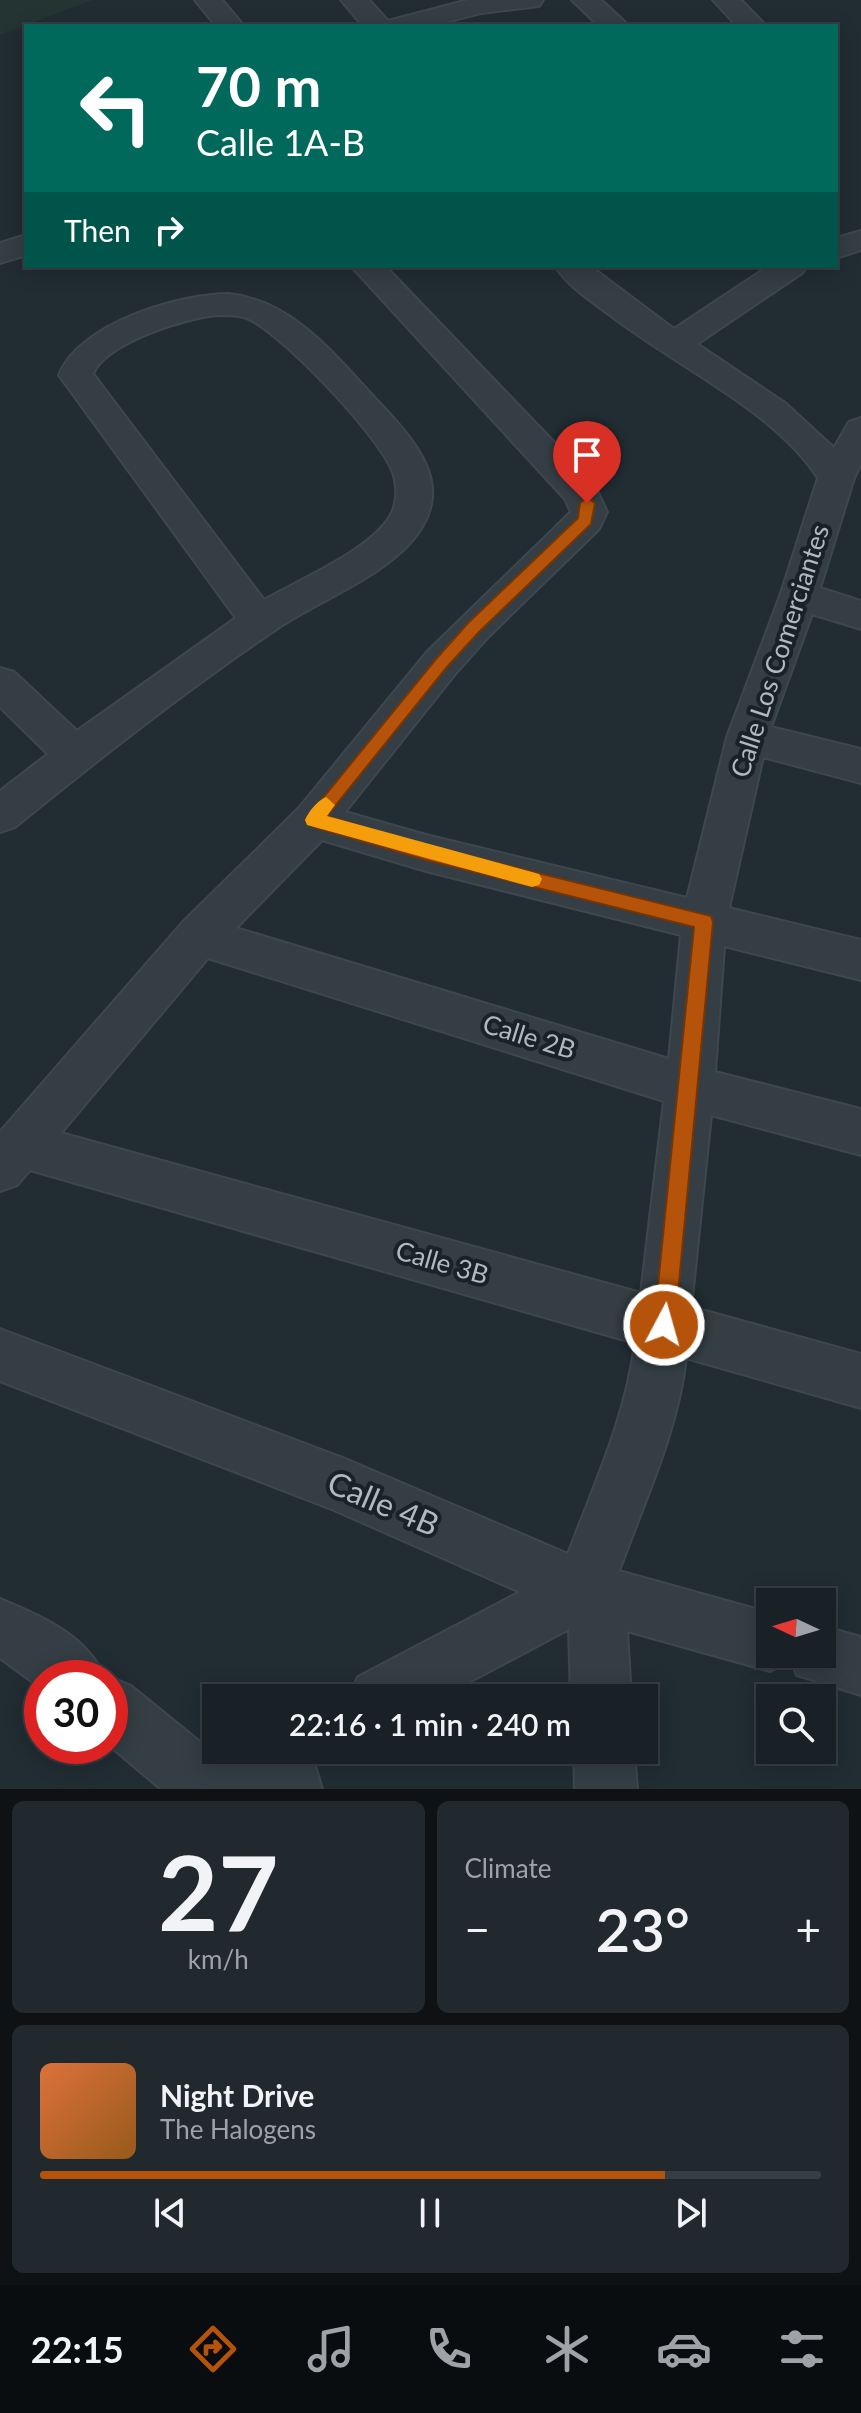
<!DOCTYPE html>
<meta charset="utf-8">
<style>
body{margin:0;font-family:Lato,sans-serif;background:#22292e;color:#f1f3f6;height:100vh;display:flex;flex-direction:column;font-size:30px;white-space:nowrap}
*{box-sizing:border-box;margin:0}
p{font-size:26px;color:#9fa3a7}
.icon{flex:none;width:44px;height:44px;fill:none;stroke:currentColor;stroke-width:2;stroke-linecap:round;stroke-linejoin:round}
.map{position:relative;height:1789px;overflow:hidden}
.side{display:flex;flex-direction:column;gap:12px;padding:12px;background:#0e1215;flex:1}
.side>*{flex:none}
.banner{position:absolute;left:24px;top:24px;width:814px;height:244px;border-radius:0px;box-shadow:0 4px 20px #0003,0 0 0 2px #373e43;background:#00695c;color:#fff;overflow:hidden}
.needle{width:52px;rotate:274deg}
.fabs{position:absolute;left:756px;top:1588px;display:grid;gap:16px}
.fabs a{display:grid;place-items:center;width:80px;height:80px;border-radius:0px;background:#192126;box-shadow:0 4px 20px #0003,0 0 0 2px #373e43;font-size:40px}
.speed{position:absolute;left:24px;top:1660px;display:flex;gap:16px;font-size:40px;font-weight:700;text-align:center}
.speed>*{display:grid;place-content:center;width:104px;height:104px;border-radius:50%;background:#192126;box-shadow:0 4px 20px #0003,0 0 0 2px #373e43;line-height:1}
.speed .limit{border:12px solid #d22;background:#fff;color:#111}
.pin{position:absolute;display:grid;place-items:center;width:68px;height:68px;color:#fff;margin:-82px -34px;border-radius:50% 50% 50% 0;rotate:-45deg;box-shadow:0 0 8px #0007}
.pin .icon{rotate:45deg}
.me{position:absolute;width:88px;margin:-44px;rotate:6deg;stroke-linejoin:round;filter:drop-shadow(0 0 6px #0008)}
.turn{display:flex;align-items:center;gap:28px;height:168px;padding:0 40px;font-size:36px}
.turn .icon{width:104px;height:104px;stroke-width:2.5}
.turn b{display:block;font-size:56px;line-height:68px}
.then{display:flex;align-items:center;height:76px;padding:0 40px;background:#0003;gap:16px;font-size:30px}
.big{font-size:60px;font-weight:600;line-height:1.1}
.side .tile{flex:1;display:flex;flex-direction:column;justify-content:center;gap:12px;min-width:0;padding:0 28px;border-radius:12px;background:#22292e}
.side .dial{align-items:center;gap:0}
.dial b{font-size:104px;line-height:1}
.song{display:flex;align-items:center;gap:24px}
.cover{width:96px;height:96px;border-radius:12px;background:linear-gradient(135deg,hsl(20 70% 55%),hsl(30 70% 35%))}
.played{height:8px;border-radius:4px;background:linear-gradient(90deg,#b45309 80%,#373e43 80%)}
.keys{display:flex;justify-content:space-around;direction:ltr}
.heat{display:flex;justify-content:space-between;align-items:center;font-size:44px;direction:ltr}
.side .tiles{flex:1;display:grid;gap:12px;grid-template-columns:1fr 1fr}
.tile:last-child{grid-column:span 2}
.trip{position:absolute;left:202px;top:1684px;width:456px;height:80px;border-radius:0px;background:#192126;box-shadow:0 4px 20px #0003,0 0 0 2px #373e43;font-weight:600;line-height:80px;text-align:center}
.menu{display:flex;height:128px;justify-content:space-around;align-items:center;background:#0a0d0f;color:#9fa3a7}
.menu .icon{width:56px;height:56px}
.menu .active{color:#b45309}
.menu b{font-size:36px;color:#f1f3f6}
.map>svg:first-child{display:block}
</style>
<div class="map">
<svg width="861" height="1789" viewBox="0 0 861 1789">
<rect width="100%" height="100%" fill="#212c33"/>
<!-- green -->
<path fill="#233433" d="M0 0H93L0 35Z"/>
<g fill="none" stroke-linecap="round" stroke-linejoin="round">
<defs>
<g id="minor">
<path d="M195 0H222L244 26H216Z"/>
<path d="M341 0H369L388 21 468 0H543L539 6 481 13 430 26H363Z"/>
<path d="M572 0H601L629 26H599Z"/>
<path d="M713 0H741L766 26H737Z"/>
<path d="M861 231V250L836 258V238Z"/>
<path d="M26 235V255L0 263V243Z"/>
<path d="M351 266H385L594 484 607 512 599 529 488 637 455 674 345 812 426 835 687 898 727 737 780 596 818 478C774 410 674 365 610 315 591 301 568 286 555 266H590L674 329 769 266H807L802 273 697 344 785 403 834 448 849 422 861 418V464L854 478 820 588 861 601V629L812 614 771 727 861 749V783L763 757 729 908 861 940V980L724 946 715 1072 861 1109V1155L711 1115 691 1307 861 1354V1408L686 1358C678 1431 644 1502 619 1571L770 1613V1654H822V1626L861 1637V1695L797 1675 791 1661 770 1671 627 1631 631 1698H571L569 1629 439 1698H349L358 1677 520 1592 334 1510 0 1381V1329L343 1458 568 1554C594 1485 626 1417 635 1343L30 1170 17 1185 0 1191V1132L183 922 299 808 427 652 571 512 565 499ZM322 840 426 871 681 935 669 1059 236 928ZM208 958 664 1101 641 1293 61 1133Z"/>
<path d="M229 294C292 301 332 352 373 396 398 423 440 463 431 504 428 521 416 538 403 550 367 584 316 602 275 630 185 691 99 759 15 827L0 832V791L48 754 0 707V668L14 672 77 731 236 618 59 375C79 324 178 294 229 294ZM218 315C230 315 242 315 253 321 288 341 375 432 391 468 397 480 398 497 393 510 380 546 297 581 264 600L93 374C105 343 187 317 218 315Z"/>
<path d="M0 1599C41 1616 87 1635 105 1678H42V1689L0 1658Z"/>
<path d="M110 1677 131 1686 210 1750 216 1747V1750H310L322 1789H161L110 1746Z"/>
<path d="M574 1750H634L637 1789H575Z"/>
</g>
</defs>
<!-- minor casing -->
<use href="#minor" stroke="#3e464e" stroke-width="4"/>
<!-- minor -->
<use href="#minor" fill="#343e44" fill-rule="evenodd"/>
</g>
<!-- route -->
<path fill="#b45309" stroke="#753606" stroke-width="2" d="M587 498 595 503 591 524 479 632 447 667 327 816 426 845 711 916 713 922 675 1325 672 1333 664 1336 657 1333 654 1325 694 927 426 860 314 827 305 820 436 659 468 623 578 518 580 503Z"/>
<!-- slow -->
<path fill="#f59e0b" d="M326 797 335 805 327 816 532 872 539 874 542 879 539 885 532 887 307 825 305 820C309 811 317 801 326 797Z"/>
<g text-anchor="middle" stroke-width="8" stroke-linejoin="round" paint-order="stroke">
<!-- street labels -->
<g font-size="26" fill="#aeb9c1" stroke="#1a2228">
<text transform="translate(780 651) rotate(-72)" y="9">Calle Los Comerciantes</text>
<text transform="translate(529 1037) rotate(17)" y="9">Calle 2B</text>
<text transform="translate(442 1263) rotate(16)" y="9">Calle 3B</text>
</g>
<!-- near-street labels -->
<g font-size="32" fill="#aeb9c1" stroke="#1a2228">
<text transform="translate(383 1504) rotate(23)" y="11">Calle 4B</text>
</g>
</g>
</svg>
<div class="fabs">
<a><svg class="needle" viewBox="-14 -14 28 28"><path d="M0-13l5 13h-10z" fill="#e53935"/><path d="M0 13l5-13h-10z" fill="#9fa3a7"/></svg></a>
<a><svg class="icon" aria-label="search" viewBox="0 0 24 24"><circle cx="10" cy="10" r="6"/><path d="M15 15l6 6"/></svg></a>
</div>
<div class="speed"><div class="limit">30</div></div>
<div class="pin" style="left:587px;top:503px;background:#d93025"><svg class="icon" aria-label="arrive" viewBox="0 0 24 24"><path d="M6 21V4h12l-3 4 3 4H6"/></svg></div>
<svg class="me" style="left:664px;top:1325px" viewBox="-20 -20 40 40"><circle r="17" fill="#b45309" stroke="#fff" stroke-width="3"/><path d="M0-11L8 9 0 5-8 9z" fill="#fff"/></svg>
<div class="trip">22:16 · 1 min · 240 m</div>
<div class="banner">
<div class="turn"><svg class="icon" aria-label="left" viewBox="0 0 24 24"><path d="M17 20v-9H6M10 6l-5 5 5 5"/></svg><div><b>70 m</b>Calle 1A-B</div></div>
<div class="then">Then<svg class="icon" aria-label="right" viewBox="0 0 24 24"><path d="M7 20v-9h11M14 6l5 5-5 5"/></svg></div>
</div>
</div>
<section class="side">
<div class="tiles">
<div class="tile dial"><b>27</b><p>km/h</p></div>
<div class="tile"><p>Climate</p>
<div class="heat"><a>−</a><b class="big">23°</b><a>+</a></div>
</div>
<div class="tile">
<div class="song"><i class="cover"></i><div><b>Night Drive</b><p>The Halogens</p></div></div>
<div class="played"></div>
<div class="keys"><svg class="icon" aria-label="previous" viewBox="0 0 24 24"><path d="M18 5L8 12l10 7zM5 5v14"/></svg><svg class="icon" aria-label="pause" viewBox="0 0 24 24"><path d="M8 5v14M16 5v14"/></svg><svg class="icon" aria-label="next" viewBox="0 0 24 24"><path d="M6 5l10 7-10 7zM19 5v14"/></svg></div>
</div>
</div>
</section>
<nav class="menu">
<b>22:15</b>
<svg class="icon active" aria-label="directions" viewBox="0 0 24 24"><path d="M12 3l9 9-9 9-9-9zM9 14v-3h6M13 9l2 2-2 2"/></svg>
<svg class="icon" aria-label="music" viewBox="0 0 24 24"><path d="M9 18V5l10-2v13"/><circle cx="6" cy="18" r="3"/><circle cx="16" cy="16" r="3"/></svg>
<svg class="icon" aria-label="phone" viewBox="0 0 24 24"><path d="M5 4h4l2 5-3 2q2 4 5 5l2-3 5 2v4C11 20 4 13 5 4z"/></svg>
<svg class="icon" aria-label="climate" viewBox="0 0 24 24"><path d="M12 3v18M4 7l16 10M4 17L20 7"/></svg>
<svg class="icon" aria-label="car" viewBox="0 0 24 24"><path d="M5 17H2v-5l4-1 3-4h7l3 4 3 1v5h-3M9 17h6M6 11h13"/><circle cx="7" cy="17" r="2"/><circle cx="17" cy="17" r="2"/></svg>
<svg class="icon" aria-label="filters" viewBox="0 0 24 24"><path d="M4 7h16M4 17h16"/><circle cx="9" cy="7" r="2"/><circle cx="15" cy="17" r="2"/></svg>
</nav>
